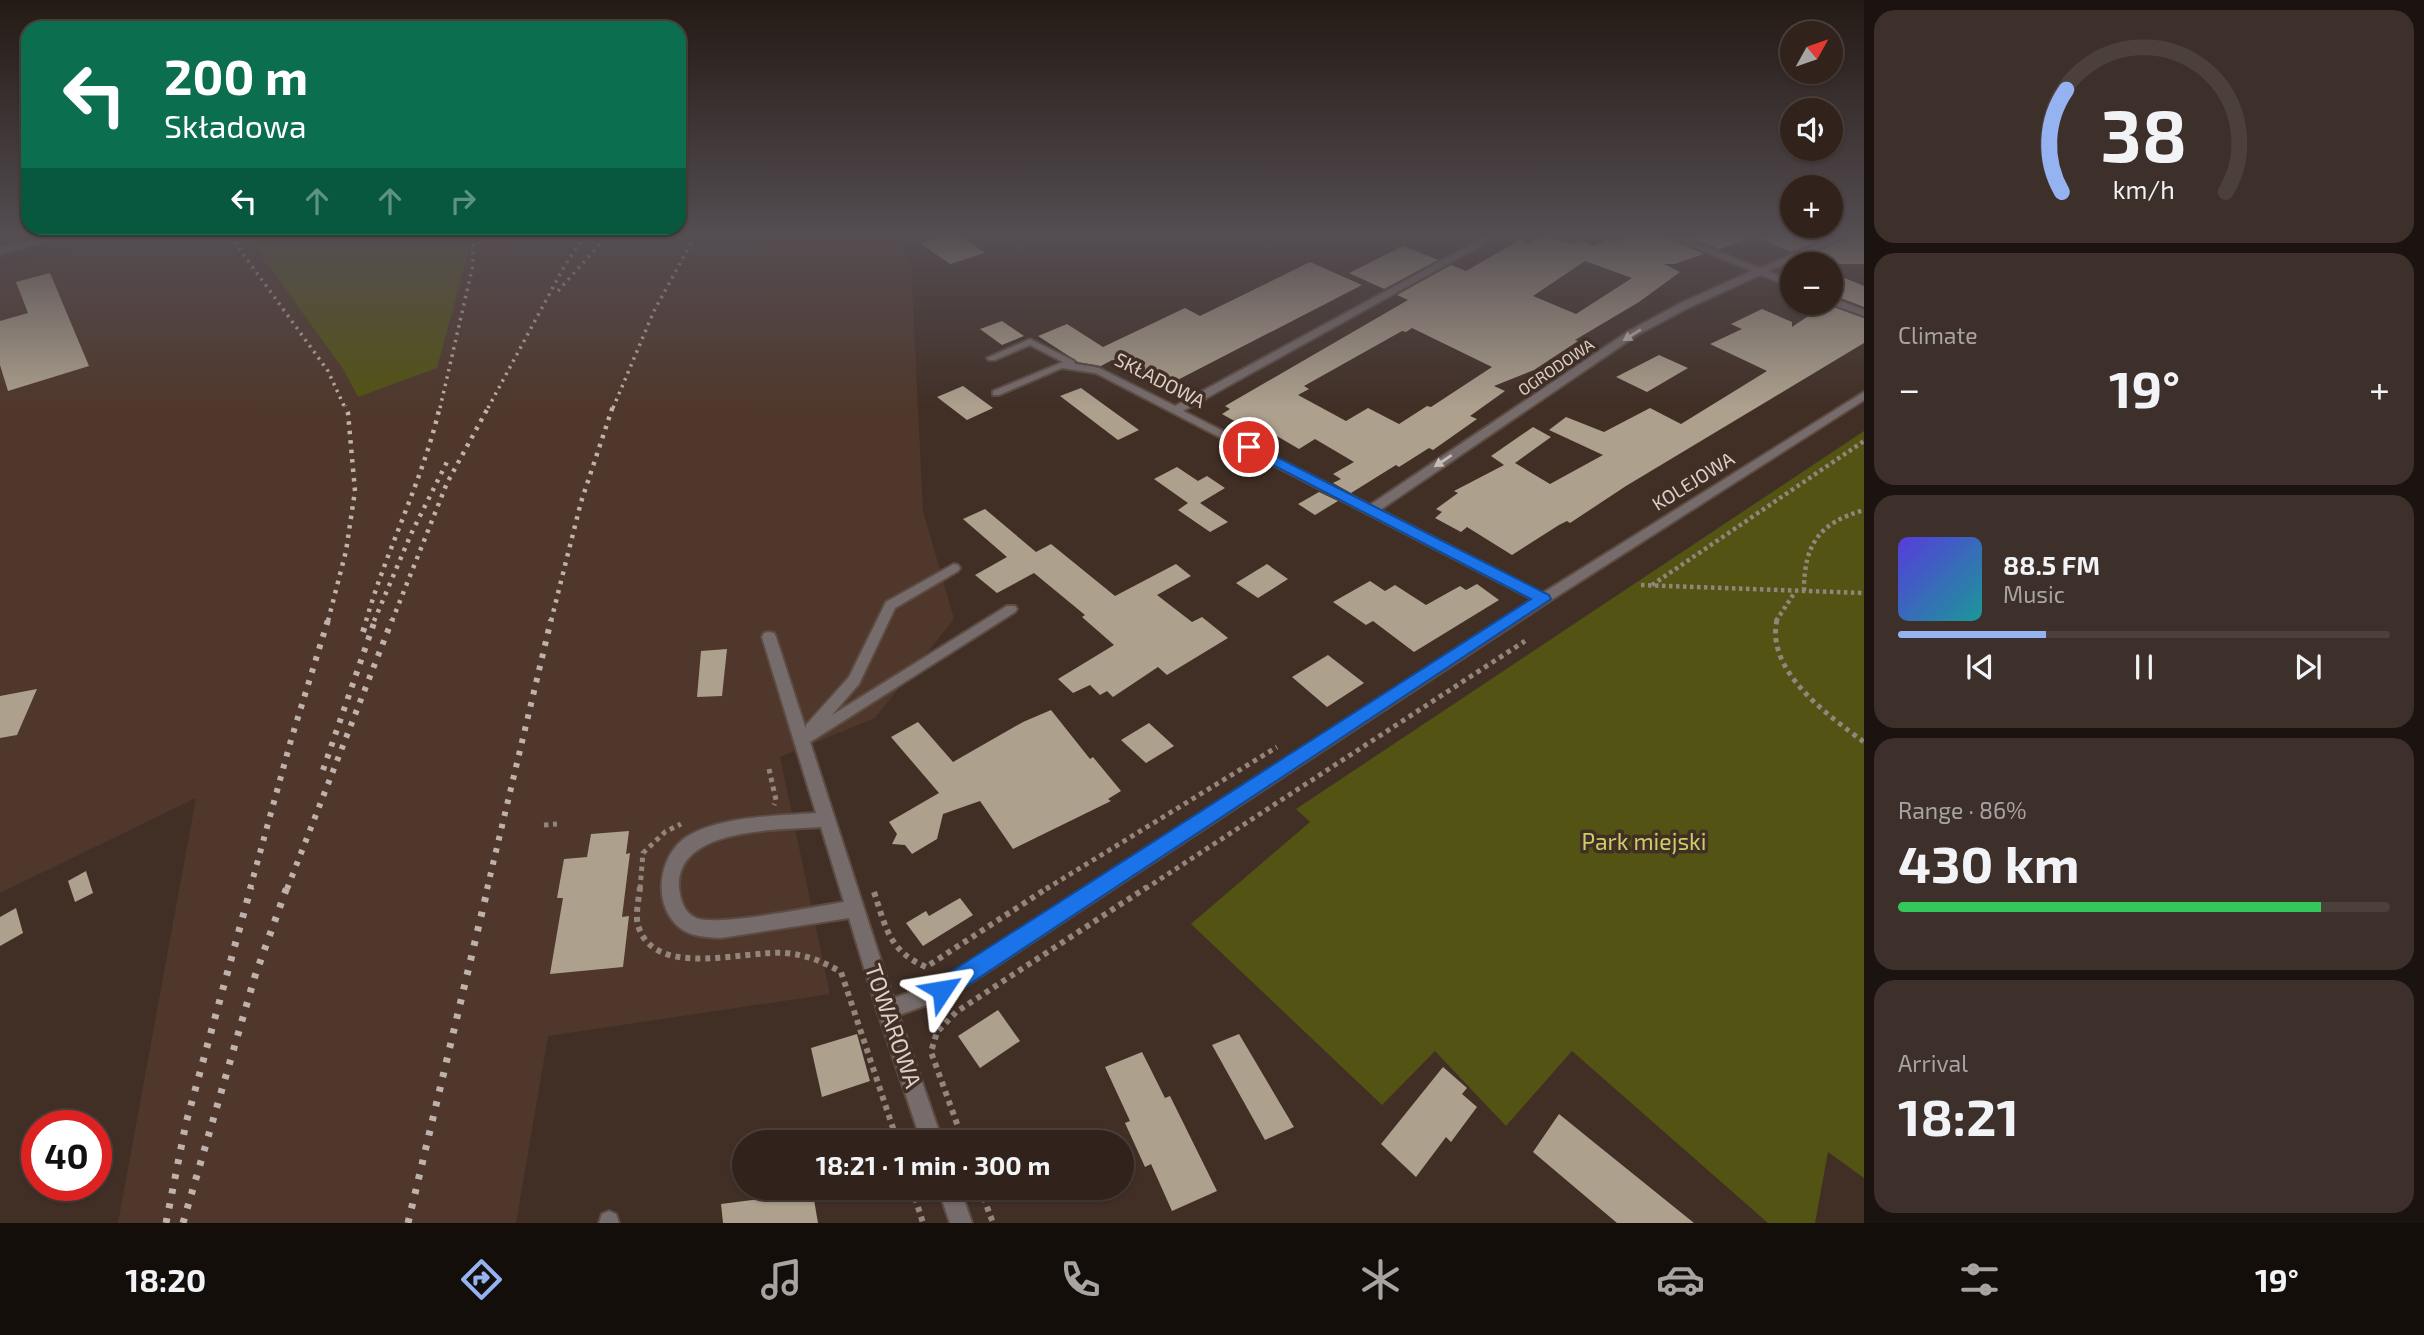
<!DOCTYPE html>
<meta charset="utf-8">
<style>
body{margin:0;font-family:"Exo 2",sans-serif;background:#3d2f29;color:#f1f3f6;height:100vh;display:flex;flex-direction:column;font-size:26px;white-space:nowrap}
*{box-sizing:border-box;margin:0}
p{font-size:23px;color:#a8a4a3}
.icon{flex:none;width:38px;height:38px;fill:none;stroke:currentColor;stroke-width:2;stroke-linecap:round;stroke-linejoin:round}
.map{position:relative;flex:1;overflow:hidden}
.side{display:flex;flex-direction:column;gap:10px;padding:10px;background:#1b130f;width:560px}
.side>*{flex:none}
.banner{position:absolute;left:21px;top:21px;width:665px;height:214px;border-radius:21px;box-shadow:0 2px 5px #0004,0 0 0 2px #4c403b;background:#0b6e4f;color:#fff;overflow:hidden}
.needle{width:46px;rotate:50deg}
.fabs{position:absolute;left:1780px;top:21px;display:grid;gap:14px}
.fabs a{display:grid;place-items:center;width:63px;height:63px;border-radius:50%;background:#31231c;box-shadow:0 2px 5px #0004,0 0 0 2px #4c403b;font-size:35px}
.speed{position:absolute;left:21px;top:1110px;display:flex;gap:14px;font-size:35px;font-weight:700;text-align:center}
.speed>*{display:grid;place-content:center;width:91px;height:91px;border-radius:50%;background:#31231c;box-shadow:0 2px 5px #0004,0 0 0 2px #4c403b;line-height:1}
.speed .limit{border:10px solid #d22;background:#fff;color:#111}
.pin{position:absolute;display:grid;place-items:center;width:60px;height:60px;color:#fff;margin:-30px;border:4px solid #fff;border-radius:50%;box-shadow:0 2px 7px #0007}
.me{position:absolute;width:77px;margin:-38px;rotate:57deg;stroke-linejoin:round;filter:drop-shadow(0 0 5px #0008)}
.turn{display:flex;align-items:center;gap:24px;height:147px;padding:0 28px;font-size:32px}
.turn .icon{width:91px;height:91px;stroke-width:2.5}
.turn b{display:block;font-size:49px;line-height:60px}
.lanes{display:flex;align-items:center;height:66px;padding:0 28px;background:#0003;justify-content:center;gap:35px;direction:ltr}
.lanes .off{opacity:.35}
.big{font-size:52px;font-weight:700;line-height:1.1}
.side .tile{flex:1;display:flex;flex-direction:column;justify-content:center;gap:10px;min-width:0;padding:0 24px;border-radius:21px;background:#3d2f29}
.side .dial{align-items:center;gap:0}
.dial svg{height:182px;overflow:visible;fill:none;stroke:#4c403b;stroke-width:7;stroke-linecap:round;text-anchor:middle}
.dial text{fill:#f1f3f6;stroke:none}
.song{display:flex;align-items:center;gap:21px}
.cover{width:84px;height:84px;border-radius:10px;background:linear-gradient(135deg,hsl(250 70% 55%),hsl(180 70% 35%))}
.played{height:7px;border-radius:4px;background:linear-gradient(90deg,#95b2f1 30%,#4c403b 30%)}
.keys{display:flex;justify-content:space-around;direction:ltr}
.heat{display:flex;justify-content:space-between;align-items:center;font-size:38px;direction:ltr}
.charge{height:10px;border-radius:5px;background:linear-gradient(90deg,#34c759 86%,#4c403b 0)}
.trip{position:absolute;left:732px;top:1130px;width:402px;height:70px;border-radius:35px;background:#31231c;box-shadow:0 2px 5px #0004,0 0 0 2px #4c403b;font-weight:700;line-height:70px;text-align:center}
.tabs{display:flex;height:112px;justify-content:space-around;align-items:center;background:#140e0b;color:#a8a4a3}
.tabs .icon{width:49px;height:49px}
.tabs .current{color:#95b2f1}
.tabs b{font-size:32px;color:#f1f3f6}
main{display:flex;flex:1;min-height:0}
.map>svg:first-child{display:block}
</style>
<main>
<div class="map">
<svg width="1864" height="1223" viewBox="0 0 1864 1223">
<rect width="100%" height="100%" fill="#412f26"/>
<!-- built -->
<path fill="#4f372b" d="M117 236H247L343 369 358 397 469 250 466 236H900L911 265 923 511 954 619 875 718 780 757 830 994 548 1036 516 1223H118L196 798 0 893V266Z"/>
<!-- green -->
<g fill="#535313">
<path d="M247 236H466L469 250 437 368 358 397 343 369Z"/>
<path d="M1864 431V1178L1828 1152 1815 1223H1768L1572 1051 1506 1126 1435 1051 1382 1105 1191 924 1310 822 1296 809Z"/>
</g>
<!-- building -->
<g fill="#ada08d" fill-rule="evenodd">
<path d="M942 236H960L985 253 950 264 920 243Z"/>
<path d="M1542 236 1572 244 1580 240 1595 246 1607 239 1615 242 1627 236H1665L1704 254 1675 264H1664L1680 272 1639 302 1575 340 1578 341 1534 370 1494 386 1505 391 1470 416 1477 419 1433 450 1429 448 1399 467 1396 465 1351 493 1333 483 1341 479 1333 474 1354 462 1315 439 1299 449 1260 426 1252 431 1222 414 1230 409 1225 406 1408 300 1397 295 1451 265 1466 271 1520 240 1529 244ZM1585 261 1632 278 1576 314 1533 296ZM1412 328 1492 367 1431 407 1427 406 1399 424 1368 408 1346 421 1298 395 1309 389 1304 386 1402 331 1406 332Z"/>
<path d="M1686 236H1747V239L1719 249Z"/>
<path d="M1756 236H1831L1791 252Z"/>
<path d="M1852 236H1864V264H1817L1804 258Z"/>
<path d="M1403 246 1438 260 1384 289 1349 273Z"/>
<path d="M1310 262 1362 285 1164 387 1112 360 1101 366 1078 362 1038 336 1067 324 1103 347 1185 308 1200 316Z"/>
<path d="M1830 272 1864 286V307L1830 294Z"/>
<path d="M50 273 89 366 8 391 0 365V321L28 313 16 282Z"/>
<path d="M1826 304 1864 318V343L1626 486 1570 523 1567 521 1559 525 1512 555 1467 527 1461 532 1435 518 1442 512 1436 509 1458 493 1454 491 1504 465 1491 456 1533 427 1551 437 1515 463 1550 484 1603 455 1549 430 1566 417 1604 432 1650 408 1681 424 1767 371 1710 344 1742 329 1731 324 1762 309 1792 322V327Z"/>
<path d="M1002 321 1024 336 1002 345 980 329Z"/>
<path d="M1659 355 1688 368 1647 392 1616 377Z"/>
<path d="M963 386 993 408 967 420 937 397Z"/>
<path d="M1081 388 1114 412 1139 430 1118 440 1060 396Z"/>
<path d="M1177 467 1198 481 1207 476 1225 488 1200 503 1228 522 1210 532 1178 510 1188 503 1154 479Z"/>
<path d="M1319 492 1338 501 1315 515 1298 504Z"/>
<path d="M985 509 1036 552 1051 544 1115 596 1176 564 1191 576 1157 595 1192 622 1202 617 1228 638 1167 675 1158 667 1113 697 1107 691 1100 695 1090 685 1073 693 1058 679 1114 645 1082 617 1085 615 1034 573 997 593 975 575 1007 557 963 519Z"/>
<path d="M1267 564 1288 579 1258 598 1236 583Z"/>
<path d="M1370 581 1385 591 1395 585 1426 605 1460 586 1466 590 1477 584 1499 600 1414 652 1373 621 1366 625 1333 602Z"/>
<path d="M727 649 722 696 697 697 701 651Z"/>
<path d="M1328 655 1364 683 1327 707 1292 677Z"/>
<path d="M37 689 17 735 0 738V696Z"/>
<path d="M1051 710 1090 759 1093 757 1121 791 1108 799 1111 801 1013 849 980 801 943 814 937 839 912 854 905 845 892 844 897 834 889 822 939 793 891 737 918 722 953 762 1023 722Z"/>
<path d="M1149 723 1174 746 1146 763 1121 740Z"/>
<path d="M629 831 626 854 630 853 622 917 629 916 623 967 550 974 563 898H557L564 859 587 857 591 834Z"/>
<path d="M86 871 93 893 75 902 68 881Z"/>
<path d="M960 898 973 915 923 946 906 923 926 911 929 916Z"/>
<path d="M16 908 23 933 0 946V917Z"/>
<path d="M998 1010 1020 1041 980 1068 958 1036Z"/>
<path d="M857 1034 870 1081 822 1097 811 1048Z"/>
<path d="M1239 1034 1294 1127 1265 1140 1212 1045Z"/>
<path d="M1142 1052 1165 1098 1170 1096 1217 1191 1172 1211 1151 1164 1145 1167 1125 1123 1130 1121 1105 1067Z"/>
<path d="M1443 1067 1467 1088 1462 1094 1477 1107 1451 1142 1446 1137 1416 1177 1381 1144Z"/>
<path d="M1559 1114 1596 1144 1694 1223H1617L1533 1152Z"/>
<path d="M800 1188H812L818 1223H723L721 1204 767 1198Z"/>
</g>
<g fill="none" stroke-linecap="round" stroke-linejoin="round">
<defs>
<g id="service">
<path d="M1030 339 1074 361 1075 364 1095 367 1100 370 1095 373 1062 368 999 395H993V391L1063 362 1030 345 995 360H989L987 358Z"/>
<path d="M954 564 958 565 960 568 958 571 895 608 859 684 832 715 1007 606H1015L1017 609 1015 612 807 744 802 746 797 744 795 740 797 736 805 731 806 725 849 677 886 602Z"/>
<path d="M609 1211 616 1214 619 1223H599L602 1214Z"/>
</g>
<g id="minor">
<path d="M48 236H63L0 254V248Z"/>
<path d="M1487 236H1498L1183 411 1370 505 1629 331 1681 303 1752 271 1667 236H1679L1760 268 1838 236H1850L1768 271 1792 281V287L1760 275 1688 308 1637 335 1380 510 1548 596 1550 599 1548 602H1538L1090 370 1091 368H1099L1175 406Z"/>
<path d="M1830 297 1864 310V316L1828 303H1830Z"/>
<path d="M769 632 774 633 776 637 897 1010 894 1017 887 1020 880 1017 877 1010 849 918 721 938C707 937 691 937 680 928 652 906 658 857 685 838 718 816 777 816 816 813L762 637 764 633ZM821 827 844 902C817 906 717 927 696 918 684 913 680 899 679 887 676 827 779 830 821 827Z"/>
</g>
<g id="tertiary">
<path d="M1864 392V400L1548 602 949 997 899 1015 943 1143H922L877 1010 880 1003 936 983 1538 596Z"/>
<path d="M938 1188H960L972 1223H950Z"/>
</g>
</defs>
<!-- service casing -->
<use href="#service" stroke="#5d4c43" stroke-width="4"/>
<!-- minor casing -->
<use href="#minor" stroke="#5d4c43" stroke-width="4"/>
<!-- tertiary casing -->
<use href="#tertiary" stroke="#5d4c43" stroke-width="4"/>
<!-- path-far2 -->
<g stroke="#93847c" stroke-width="4.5" stroke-dasharray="3.5 3.5" stroke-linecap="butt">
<path d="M1641 585 1864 593"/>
<path d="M1652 585 1864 441"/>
<path d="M1804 591C1804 544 1819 523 1864 510"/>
<path d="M1776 621 1795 592"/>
</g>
<!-- path-far1 -->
<g stroke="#93847c" stroke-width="5" stroke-dasharray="4.5 4.5" stroke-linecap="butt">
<path d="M1777 620C1765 671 1829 716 1864 742"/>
<path d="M769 769 776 800 774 805"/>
<path d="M544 825 557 824"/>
<path d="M640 889 643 853 665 832 681 824"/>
<path d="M1046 889 1277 747"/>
<path d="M1145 889 1525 641"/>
</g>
<!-- path -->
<g stroke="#93847c" stroke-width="6" stroke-dasharray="5 5" stroke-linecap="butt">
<path d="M640 887C639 898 635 915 638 925 653 980 744 950 785 953 807 955 822 961 841 972L898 1143"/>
<path d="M874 892C886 928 889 951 926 967L1049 887"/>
<path d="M964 1143 931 1052 937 1032 956 1012 1147 887"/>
<path d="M912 1188 923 1223"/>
<path d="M980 1188 993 1223"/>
</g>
<!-- service -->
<use href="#service" fill="#776c6c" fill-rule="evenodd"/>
<!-- minor -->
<use href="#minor" fill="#776c6c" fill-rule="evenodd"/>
<!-- tertiary -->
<use href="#tertiary" fill="#776c6c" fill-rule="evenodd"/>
<!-- rail-far3 -->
<g stroke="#bfb1ab" stroke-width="3.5" stroke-dasharray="2.5 5" stroke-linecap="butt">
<path d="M230 236 328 371 345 408"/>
<path d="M558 291 607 236"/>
<path d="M440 408 473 265V236"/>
<path d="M488 408 565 265 584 236"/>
<path d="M613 408 654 311 695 236"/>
</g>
<!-- rail-far2 -->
<g stroke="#bfb1ab" stroke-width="4.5" stroke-dasharray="3.5 6" stroke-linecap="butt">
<path d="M328 621 346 551 355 491 348 413 345 406"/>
<path d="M366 621C387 548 423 480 440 406"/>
<path d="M374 621 411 534 447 462"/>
<path d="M392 621 447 483 489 406"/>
<path d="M551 621 581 502 613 406"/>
</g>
<!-- rail-far1 -->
<g stroke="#bfb1ab" stroke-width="6" stroke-dasharray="4.5 8" stroke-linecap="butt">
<path d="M363 632 367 620"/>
<path d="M323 770 375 620"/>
<path d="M250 889 291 740 328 620"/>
<path d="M287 889 392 620"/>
<path d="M487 889 551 620"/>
</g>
<!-- rail -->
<g stroke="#bfb1ab" stroke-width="7" stroke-dasharray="5 10" stroke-linecap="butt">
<path d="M166 1223 186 1123 251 887"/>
<path d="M183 1223 255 976 287 887"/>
<path d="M408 1223 488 887"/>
</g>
</g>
<!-- one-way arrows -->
<defs><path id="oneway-solid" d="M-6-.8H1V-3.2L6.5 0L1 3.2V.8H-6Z" transform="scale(1.75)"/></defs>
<g fill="#c7bbb6">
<use href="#oneway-solid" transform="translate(1632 335) rotate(148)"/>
<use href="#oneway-solid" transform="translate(1443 461) rotate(146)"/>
</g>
<!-- sky -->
<linearGradient id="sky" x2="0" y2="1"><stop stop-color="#241a15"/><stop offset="0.58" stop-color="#544d52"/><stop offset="1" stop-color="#544d52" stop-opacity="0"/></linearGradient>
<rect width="1864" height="407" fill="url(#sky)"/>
<!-- route -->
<path fill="#1a73e8" stroke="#114b97" stroke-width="2" d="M1249 443 1549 595 1551 599 950 997 942 1000 935 997 932 990 935 982 1531 599 1244 450 1242 447Z"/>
<g text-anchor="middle" stroke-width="7" stroke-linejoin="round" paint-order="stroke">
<!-- far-street labels -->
<g font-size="16" fill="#dbcfc9" stroke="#412f26">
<text transform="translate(1556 367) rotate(-34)" y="6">OGRODOWA</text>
</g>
<!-- street labels -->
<g font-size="19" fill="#dbcfc9" stroke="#412f26">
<text transform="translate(1160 380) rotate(27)" y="7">SKŁADOWA</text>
<text transform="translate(1693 481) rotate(-32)" y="7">KOLEJOWA</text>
</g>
<!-- near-park labels -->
<g font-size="23" fill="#cbcd68" stroke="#412f26">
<text x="1644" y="850">Park miejski</text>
</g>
<!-- near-street labels -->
<g font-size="23" fill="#dbcfc9" stroke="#412f26">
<text transform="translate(893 1026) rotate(71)" y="8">TOWAROWA</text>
</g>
</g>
</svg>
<div class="fabs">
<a><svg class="needle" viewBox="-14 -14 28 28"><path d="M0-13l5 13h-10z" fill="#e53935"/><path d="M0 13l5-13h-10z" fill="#a8a4a3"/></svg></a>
<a><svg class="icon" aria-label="sound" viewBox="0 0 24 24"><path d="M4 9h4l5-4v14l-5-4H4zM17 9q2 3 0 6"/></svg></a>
<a>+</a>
<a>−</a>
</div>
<div class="speed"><div class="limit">40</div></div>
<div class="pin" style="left:1249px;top:447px;background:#d93025"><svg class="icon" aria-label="arrive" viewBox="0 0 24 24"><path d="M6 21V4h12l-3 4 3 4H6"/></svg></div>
<svg class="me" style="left:942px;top:990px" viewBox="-20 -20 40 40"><path d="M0-17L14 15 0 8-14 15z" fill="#1a73e8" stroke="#fff" stroke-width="4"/></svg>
<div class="trip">18:21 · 1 min · 300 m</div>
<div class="banner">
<div class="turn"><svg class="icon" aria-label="left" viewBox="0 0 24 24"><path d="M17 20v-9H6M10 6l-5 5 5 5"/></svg><div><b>200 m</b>Składowa</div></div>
<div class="lanes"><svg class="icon" aria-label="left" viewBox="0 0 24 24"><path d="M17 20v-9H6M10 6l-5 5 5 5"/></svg><svg class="icon off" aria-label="ahead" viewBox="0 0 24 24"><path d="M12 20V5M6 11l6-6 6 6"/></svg><svg class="icon off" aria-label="ahead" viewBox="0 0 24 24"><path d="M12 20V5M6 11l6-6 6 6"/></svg><svg class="icon off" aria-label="right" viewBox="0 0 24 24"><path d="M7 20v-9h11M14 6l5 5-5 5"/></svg></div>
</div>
</div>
<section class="side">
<div class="tile dial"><svg viewBox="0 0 100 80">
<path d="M14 69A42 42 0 1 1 86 69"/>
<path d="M14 69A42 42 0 0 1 16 24" stroke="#95b2f1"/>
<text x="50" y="56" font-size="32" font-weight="700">38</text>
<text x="50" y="72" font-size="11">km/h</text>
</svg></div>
<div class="tile"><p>Climate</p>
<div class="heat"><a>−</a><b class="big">19°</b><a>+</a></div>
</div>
<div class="tile">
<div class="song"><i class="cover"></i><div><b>88.5 FM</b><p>Music</p></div></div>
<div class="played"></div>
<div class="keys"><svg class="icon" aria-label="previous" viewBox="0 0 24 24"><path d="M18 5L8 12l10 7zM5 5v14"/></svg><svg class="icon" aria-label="pause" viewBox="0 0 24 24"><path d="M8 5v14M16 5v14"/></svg><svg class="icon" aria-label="next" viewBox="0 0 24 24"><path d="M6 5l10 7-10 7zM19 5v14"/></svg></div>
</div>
<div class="tile"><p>Range · 86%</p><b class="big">430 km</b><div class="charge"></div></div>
<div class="tile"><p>Arrival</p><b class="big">18:21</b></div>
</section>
</main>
<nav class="tabs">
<b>18:20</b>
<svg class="icon current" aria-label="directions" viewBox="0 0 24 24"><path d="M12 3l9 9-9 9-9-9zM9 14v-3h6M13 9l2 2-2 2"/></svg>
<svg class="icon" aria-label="music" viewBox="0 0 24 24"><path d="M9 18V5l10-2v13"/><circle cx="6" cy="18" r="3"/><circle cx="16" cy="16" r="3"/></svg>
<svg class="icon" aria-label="phone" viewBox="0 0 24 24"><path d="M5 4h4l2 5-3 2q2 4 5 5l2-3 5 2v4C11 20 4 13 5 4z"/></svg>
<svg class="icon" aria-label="climate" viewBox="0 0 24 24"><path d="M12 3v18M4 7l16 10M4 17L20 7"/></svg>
<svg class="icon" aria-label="car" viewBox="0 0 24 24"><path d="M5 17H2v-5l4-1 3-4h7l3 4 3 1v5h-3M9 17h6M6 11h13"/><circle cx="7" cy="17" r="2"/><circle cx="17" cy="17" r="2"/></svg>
<svg class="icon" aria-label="filters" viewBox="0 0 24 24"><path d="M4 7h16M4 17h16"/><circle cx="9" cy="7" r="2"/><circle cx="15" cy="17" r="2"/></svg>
<b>19°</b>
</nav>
